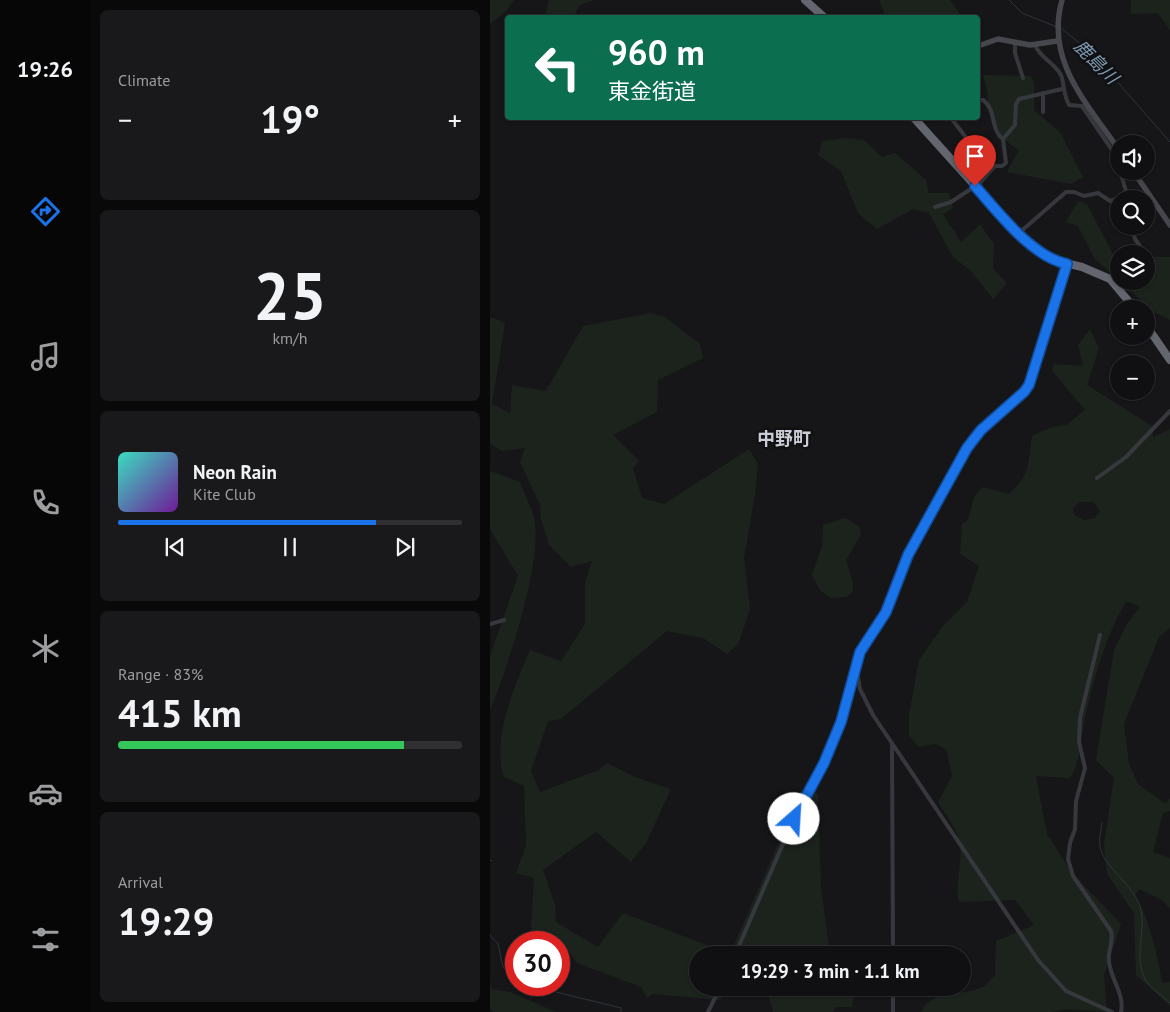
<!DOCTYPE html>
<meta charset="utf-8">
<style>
body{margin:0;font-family:"PT Sans","Noto Sans JP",sans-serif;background:#19191b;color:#f1f3f6;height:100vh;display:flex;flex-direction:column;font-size:19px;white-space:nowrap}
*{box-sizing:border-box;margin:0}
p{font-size:16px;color:#9c9d9f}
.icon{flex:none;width:28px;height:28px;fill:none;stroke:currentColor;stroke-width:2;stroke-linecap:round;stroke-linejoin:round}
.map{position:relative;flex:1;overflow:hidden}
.sheet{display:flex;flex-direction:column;gap:10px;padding:10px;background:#09090a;width:400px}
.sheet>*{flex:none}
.banner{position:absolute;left:15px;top:15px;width:475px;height:105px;border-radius:5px;box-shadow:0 1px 4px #0004,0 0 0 1px #303032;background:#0b6e4f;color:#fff;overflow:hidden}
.buttons{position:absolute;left:620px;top:135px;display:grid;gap:10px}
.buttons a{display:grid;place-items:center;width:45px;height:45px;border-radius:50%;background:#101012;box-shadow:0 1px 4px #0004,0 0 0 1px #303032;font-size:25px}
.speed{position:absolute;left:15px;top:931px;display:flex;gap:10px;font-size:25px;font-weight:700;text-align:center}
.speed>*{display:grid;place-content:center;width:65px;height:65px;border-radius:50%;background:#101012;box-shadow:0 1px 4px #0004,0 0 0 1px #303032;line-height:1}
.speed .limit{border:8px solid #d22;background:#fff;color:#111}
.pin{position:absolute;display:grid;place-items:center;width:42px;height:42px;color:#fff;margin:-51px -21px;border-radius:50% 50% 50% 0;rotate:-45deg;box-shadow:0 0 5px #0007}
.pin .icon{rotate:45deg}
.me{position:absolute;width:55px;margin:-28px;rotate:26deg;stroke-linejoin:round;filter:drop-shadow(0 0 4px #0008)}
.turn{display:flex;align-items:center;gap:18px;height:105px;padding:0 20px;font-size:22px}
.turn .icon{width:65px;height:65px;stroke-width:2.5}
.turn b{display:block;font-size:35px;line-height:42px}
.big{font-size:38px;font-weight:700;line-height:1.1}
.sheet .widget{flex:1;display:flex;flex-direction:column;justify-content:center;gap:8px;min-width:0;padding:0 18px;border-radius:8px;background:#19191b}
.sheet .dial{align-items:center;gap:0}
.dial b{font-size:65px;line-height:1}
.song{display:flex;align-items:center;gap:15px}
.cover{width:60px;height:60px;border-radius:8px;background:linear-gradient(135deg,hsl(170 70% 55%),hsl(280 70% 35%))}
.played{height:5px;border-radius:2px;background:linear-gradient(90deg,#1a73e8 75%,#303032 75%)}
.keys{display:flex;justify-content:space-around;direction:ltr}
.heat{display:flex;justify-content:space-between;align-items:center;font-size:28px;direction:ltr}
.charge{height:8px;border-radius:4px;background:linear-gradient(90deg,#34c759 83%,#303032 0)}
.trip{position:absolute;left:199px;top:946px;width:282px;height:50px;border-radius:25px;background:#101012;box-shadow:0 1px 4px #0004,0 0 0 1px #303032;font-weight:700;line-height:50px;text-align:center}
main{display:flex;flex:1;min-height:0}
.dock{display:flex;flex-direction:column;width:90px;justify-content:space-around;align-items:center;background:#060607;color:#9c9d9f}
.dock .icon{width:35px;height:35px}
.dock .current{color:#1a73e8}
.dock b{font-size:22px;color:#f1f3f6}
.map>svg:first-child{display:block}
</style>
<main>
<nav class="dock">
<b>19:26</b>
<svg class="icon current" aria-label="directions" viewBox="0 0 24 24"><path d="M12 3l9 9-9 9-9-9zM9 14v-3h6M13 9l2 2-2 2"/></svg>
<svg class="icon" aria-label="music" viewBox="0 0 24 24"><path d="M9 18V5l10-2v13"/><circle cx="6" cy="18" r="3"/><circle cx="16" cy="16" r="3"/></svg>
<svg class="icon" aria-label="phone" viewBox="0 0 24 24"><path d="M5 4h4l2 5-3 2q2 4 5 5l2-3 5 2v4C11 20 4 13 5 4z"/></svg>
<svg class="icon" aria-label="climate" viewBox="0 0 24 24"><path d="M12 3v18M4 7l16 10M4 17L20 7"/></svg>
<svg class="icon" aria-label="car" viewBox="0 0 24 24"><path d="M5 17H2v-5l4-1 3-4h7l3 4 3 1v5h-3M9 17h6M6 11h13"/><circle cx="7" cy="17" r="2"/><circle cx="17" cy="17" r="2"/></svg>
<svg class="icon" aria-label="filters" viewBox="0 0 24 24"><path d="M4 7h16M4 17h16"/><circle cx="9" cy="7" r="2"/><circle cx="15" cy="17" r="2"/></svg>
</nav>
<section class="sheet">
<div class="widget"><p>Climate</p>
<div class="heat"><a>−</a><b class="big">19°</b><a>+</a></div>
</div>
<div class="widget dial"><b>25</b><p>km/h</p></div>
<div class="widget">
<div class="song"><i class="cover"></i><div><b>Neon Rain</b><p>Kite Club</p></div></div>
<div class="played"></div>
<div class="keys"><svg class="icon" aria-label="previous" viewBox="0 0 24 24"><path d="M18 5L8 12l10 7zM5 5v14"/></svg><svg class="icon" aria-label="pause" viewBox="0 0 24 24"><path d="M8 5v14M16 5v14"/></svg><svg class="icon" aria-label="next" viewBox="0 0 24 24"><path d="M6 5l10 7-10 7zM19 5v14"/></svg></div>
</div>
<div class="widget"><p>Range · 83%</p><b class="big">415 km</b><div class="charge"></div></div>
<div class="widget"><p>Arrival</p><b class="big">19:29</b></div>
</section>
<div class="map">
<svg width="680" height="1012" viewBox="0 0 680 1012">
<rect width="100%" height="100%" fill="#161618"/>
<!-- green -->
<g fill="#1c231d" fill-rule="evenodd">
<path d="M0 0H24L16 11 0 24Z"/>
<path d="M59 0H104L90 5 83 17H55Z"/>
<path d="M389 0H460L470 14 469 18 396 17Z"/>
<path d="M641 0H680V30L668 13 641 14Z"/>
<path d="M493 75 541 76 544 83V110L570 132 593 177 581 184 517 172 529 150C488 124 506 116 493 75Z"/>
<path d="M354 138 374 140 392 157 405 153 436 180 439 193H459L463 208 453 214 471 242 490 224 504 244 503 269 517 283 503 299 481 271 463 257 439 213 423 209 387 229 368 213 351 171 328 155 333 141Z"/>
<path d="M588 201 597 204 625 258H629V280L605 259 588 226 576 222Z"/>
<path d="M656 257H680V320L664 312 630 281H656Z"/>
<path d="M161 313 175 317 210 344 213 358 168 380 167 412 123 435 149 461 143 468 152 498 174 504 259 449 268 464 265 494 254 558 260 610 248 644 237 654 213 638 177 631 71 719 58 721 41 771 50 792 109 770 117 763 147 778 181 789 156 843 141 862 106 832 53 870 65 905 66 922 108 947 133 913 240 954 312 789 328 794 331 887 340 955H208V988H360L364 996 362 1007H346L343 1012H283L277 990 238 993 230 1000 162 994 157 998 151 987 87 963 75 947H69V942H48L41 930 44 878 26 873 36 845 34 786 14 777C1 740 25 685 40 650L71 661 95 624V583L102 561 81 567 59 545 51 519 50 505 30 462 35 448 12 451 0 444V317L15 323 2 404 20 413 22 385 56 391 93 326Z"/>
<path d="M600 329 609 348 597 385 662 426 663 437 680 429V628L669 637 634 724 639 764 648 784 676 804 680 798V811L673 813 663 852 680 858V908L672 900 649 889 645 895C648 903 653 908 655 916 663 938 669 960 672 983L680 982V1006L646 975 644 913 617 874 614 844 624 778 606 760 624 650 637 624 650 607 636 601C615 638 604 677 595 718 590 739 592 760 580 778L546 776 557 834 582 873 631 924 614 975 617 1012 577 1009 562 1012H431C443 989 471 996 491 988 496 986 501 979 505 975L506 941 544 925 525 900 469 902C464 884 474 861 469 840 466 827 454 813 448 802L462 776 456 749 445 744 429 747 419 736V715L429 660 452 627 477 602 489 566 470 554 472 524 478 520 484 497 493 487 518 494C541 477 538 461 542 436L562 427 576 425 595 410 562 371 564 364 593 366 588 345ZM589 502H603L610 511 605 518 594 520 584 515 583 508Z"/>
<path d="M0 471 30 482C34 494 41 506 44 518 54 558 17 670 0 710V656L28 576 0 529Z"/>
<path d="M355 518 369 526 371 534 356 560 363 583V591L356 597 340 598 330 590 322 575 332 546 333 525Z"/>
<path d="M0 980 1 989 20 992 66 1012H3L0 1008Z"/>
</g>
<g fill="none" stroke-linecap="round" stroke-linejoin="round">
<!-- stream -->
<g stroke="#2c353c" stroke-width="1">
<path d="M519 0 532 13 567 27"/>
<path d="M571 28 603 54 680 142"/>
<path d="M612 823C611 831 608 842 611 850 615 867 643 885 650 906 657 930 643 955 655 979 661 989 672 995 680 1003"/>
<path d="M0 860 2 861"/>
<path d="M0 935 8 944 13 967 15 969 26 970"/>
<path d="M53 985 54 989 131 1008V1012"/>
</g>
<!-- street -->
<g stroke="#37383d" stroke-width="4">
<path d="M525 42V53L533 78"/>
<path d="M545 45C550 58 564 62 571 75 574 82 573 94 579 105L592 106 629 160"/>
<path d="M488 100H493C507 110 500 130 513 139"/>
<path d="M553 112V93"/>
<path d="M461 118 481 144 490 183"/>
<path d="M445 207 461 202 490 183 505 166H512L516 163 513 139 525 125 526 104 529 99 572 89"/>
<path d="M641 226 645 239 652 249"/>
<path d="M529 233 576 192H584L594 196 608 193 620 201 626 199 636 191 630 171"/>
<path d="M607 478 636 457 680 411"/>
<path d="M0 624 14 620"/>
<path d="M610 635 590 718 589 742 595 768 586 801 585 829 580 843 578 859 583 876 621 931C624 942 617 952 619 962 621 979 635 996 631 1012"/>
<path d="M366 666 370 689 383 715 548 960 576 991 622 1012"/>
<path d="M402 743 403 955"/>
<path d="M245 955 309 807 334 763 351 722 370 652 396 612 418 555 477 449 491 430 534 392 539 385 577 264"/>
<path d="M218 1012 230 988"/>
<path d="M403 1012V988"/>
</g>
<!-- secondary -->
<g stroke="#45474d" stroke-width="5.5">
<path d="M572 0C555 61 597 103 629 150"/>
<path d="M488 46 508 39 540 45 567 41"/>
<path d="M643 171 680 225"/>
</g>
<!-- highway -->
<g stroke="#63666e" stroke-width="8">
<path d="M315 0 335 18"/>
<path d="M424 118 523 228 552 254 563 260 592 267 620 279 645 309"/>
<path d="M656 325 680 360"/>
</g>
</g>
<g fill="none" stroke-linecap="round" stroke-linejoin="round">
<defs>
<path id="route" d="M304 819 334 763 351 722 370 652 396 612 418 555 477 448 491 430 534 392 539 385 577 264C542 257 508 212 485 186"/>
</defs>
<!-- route casing -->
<use href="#route" stroke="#114b97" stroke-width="12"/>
<!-- route -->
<use href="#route" stroke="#1a73e8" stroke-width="9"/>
</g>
<g text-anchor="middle" stroke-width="5" stroke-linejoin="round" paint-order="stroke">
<!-- water labels -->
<g font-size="18" font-style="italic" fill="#7f9bb3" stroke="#111113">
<text transform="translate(606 62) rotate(45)" y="6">鹿島川</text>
</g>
<!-- neighbourhood labels -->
<g font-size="18" font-weight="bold" fill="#c9ccd4" stroke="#111113">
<text x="294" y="445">中野町</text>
</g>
</g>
</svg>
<div class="buttons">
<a><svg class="icon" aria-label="sound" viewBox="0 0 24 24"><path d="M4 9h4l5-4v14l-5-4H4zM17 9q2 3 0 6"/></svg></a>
<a><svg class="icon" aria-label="search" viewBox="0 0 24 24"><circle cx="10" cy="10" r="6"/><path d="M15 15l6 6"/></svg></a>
<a><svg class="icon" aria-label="layers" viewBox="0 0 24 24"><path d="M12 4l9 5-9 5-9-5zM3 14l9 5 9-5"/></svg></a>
<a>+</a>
<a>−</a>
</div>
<div class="speed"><div class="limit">30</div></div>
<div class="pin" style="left:485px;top:186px;background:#d93025"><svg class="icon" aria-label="arrive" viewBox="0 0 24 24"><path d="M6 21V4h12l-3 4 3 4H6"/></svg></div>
<svg class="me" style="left:304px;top:819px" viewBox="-20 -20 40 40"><circle r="19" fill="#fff"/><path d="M0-13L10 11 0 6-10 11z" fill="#1a73e8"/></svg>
<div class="trip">19:29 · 3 min · 1.1 km</div>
<div class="banner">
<div class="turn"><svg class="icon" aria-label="left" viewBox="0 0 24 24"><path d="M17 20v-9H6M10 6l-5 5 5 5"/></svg><div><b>960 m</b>東金街道</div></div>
</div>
</div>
</main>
